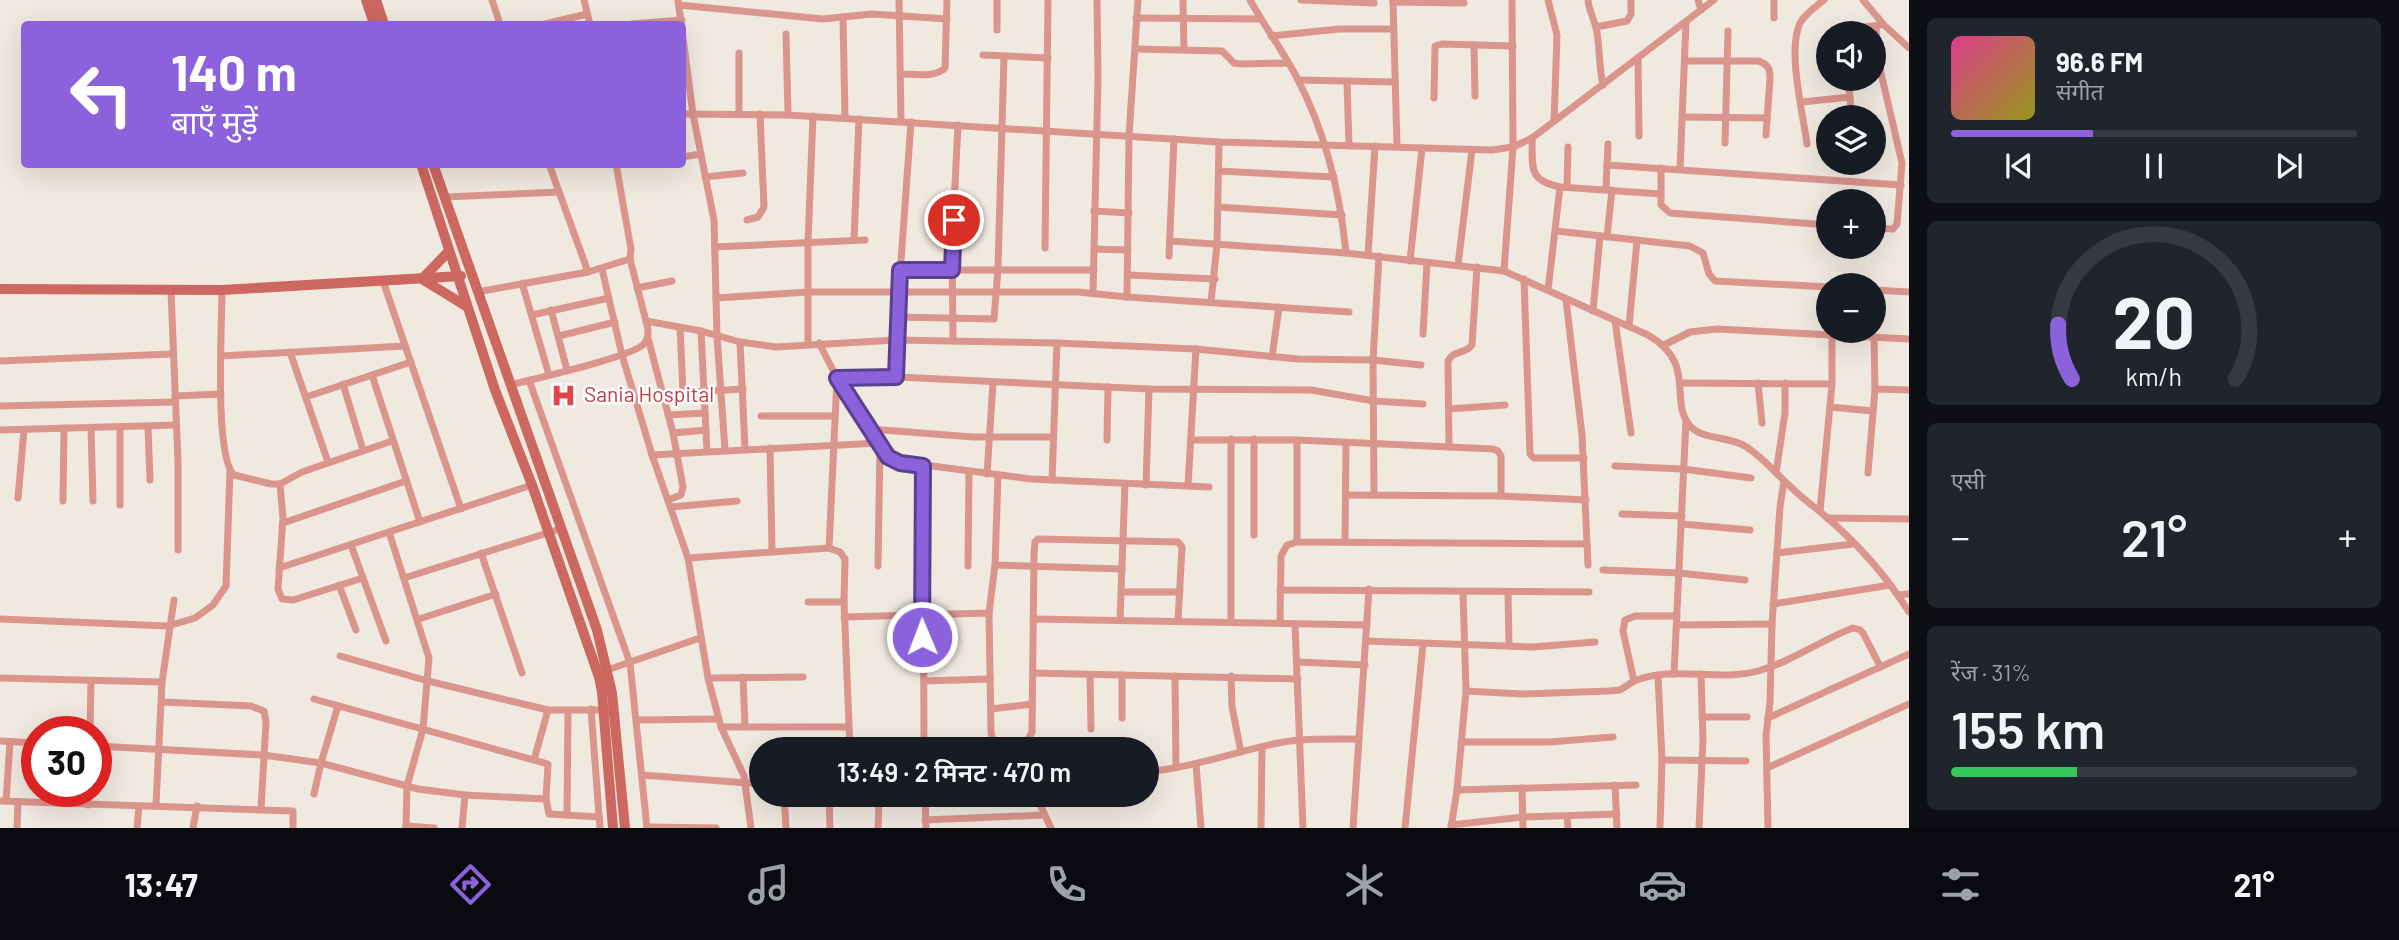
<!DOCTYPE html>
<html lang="hi">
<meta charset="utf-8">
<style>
body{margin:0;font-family:Barlow,"Noto Sans Devanagari",sans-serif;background:#20242c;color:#f1f3f6;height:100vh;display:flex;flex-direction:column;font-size:26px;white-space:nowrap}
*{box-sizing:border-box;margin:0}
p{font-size:23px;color:#9ea1a6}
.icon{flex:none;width:38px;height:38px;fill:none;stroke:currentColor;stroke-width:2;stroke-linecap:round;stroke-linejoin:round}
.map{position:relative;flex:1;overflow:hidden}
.side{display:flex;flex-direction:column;gap:18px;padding:18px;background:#0d0f14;width:490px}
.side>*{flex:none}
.banner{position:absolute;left:21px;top:21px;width:665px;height:147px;border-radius:7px;box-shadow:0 7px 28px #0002;background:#8b62dc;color:#fff;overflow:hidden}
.buttons{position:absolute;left:1816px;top:21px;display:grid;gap:14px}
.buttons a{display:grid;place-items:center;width:70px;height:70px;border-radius:50%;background:#171b24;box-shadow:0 7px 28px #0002;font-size:35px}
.speed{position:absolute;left:21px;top:716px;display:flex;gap:14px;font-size:35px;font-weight:700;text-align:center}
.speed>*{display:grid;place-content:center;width:91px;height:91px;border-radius:50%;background:#171b24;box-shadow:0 7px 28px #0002;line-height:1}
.speed .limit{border:10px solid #d22;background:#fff;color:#111}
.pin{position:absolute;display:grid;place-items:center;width:60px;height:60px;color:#fff;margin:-30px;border:4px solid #fff;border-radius:50%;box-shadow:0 2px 7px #0007}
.me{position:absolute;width:77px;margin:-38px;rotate:359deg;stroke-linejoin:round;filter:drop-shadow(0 0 5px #0008)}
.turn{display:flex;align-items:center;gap:24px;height:147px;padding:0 35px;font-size:32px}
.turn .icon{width:91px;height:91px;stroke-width:2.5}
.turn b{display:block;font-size:49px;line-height:60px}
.big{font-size:52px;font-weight:600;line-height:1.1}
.side .card{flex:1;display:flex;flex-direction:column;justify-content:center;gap:10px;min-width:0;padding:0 24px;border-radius:10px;background:#20242c}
.side .dial{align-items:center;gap:0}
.dial svg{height:182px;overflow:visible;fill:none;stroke:#363941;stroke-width:7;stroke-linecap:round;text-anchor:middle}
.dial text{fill:#f1f3f6;stroke:none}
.song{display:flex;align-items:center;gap:21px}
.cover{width:84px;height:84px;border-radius:10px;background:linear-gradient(135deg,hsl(330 70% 55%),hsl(60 70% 35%))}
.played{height:7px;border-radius:4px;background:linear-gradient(90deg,#8b62dc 35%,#363941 35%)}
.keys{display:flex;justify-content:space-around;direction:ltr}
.heat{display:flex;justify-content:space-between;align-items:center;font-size:38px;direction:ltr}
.charge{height:10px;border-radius:5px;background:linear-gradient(90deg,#34c759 31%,#363941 0)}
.trip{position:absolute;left:749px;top:737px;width:410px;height:70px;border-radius:35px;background:#171b24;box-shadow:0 7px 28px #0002;font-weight:600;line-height:70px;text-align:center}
.tab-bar{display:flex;height:112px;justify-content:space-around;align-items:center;background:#090b0e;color:#9ea1a6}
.tab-bar .icon{width:49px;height:49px}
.tab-bar .current{color:#8b62dc}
.tab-bar b{font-size:32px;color:#f1f3f6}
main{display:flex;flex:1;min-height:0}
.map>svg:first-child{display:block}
</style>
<main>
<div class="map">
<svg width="1909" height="828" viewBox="0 0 1909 828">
<rect width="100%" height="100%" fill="#f0e9e0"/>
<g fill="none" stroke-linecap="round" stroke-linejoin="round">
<!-- street -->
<g stroke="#da958d" stroke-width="7">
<path d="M492 0 500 24"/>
<path d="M584 0 590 24"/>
<path d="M678 0 693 114 714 220 717 336 725 450"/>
<path d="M899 0 901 121"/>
<path d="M1183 0 1184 50"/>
<path d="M1250 0C1265 27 1283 51 1297 78 1326 133 1340 192 1346 253"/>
<path d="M1301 0 1374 3"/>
<path d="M1393 0 1397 146"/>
<path d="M1548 0 1557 35 1554 121"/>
<path d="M1588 0C1589 12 1596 22 1597 33 1600 51 1599 68 1603 85"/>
<path d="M1698 0 1701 10"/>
<path d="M1863 0 1884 25 1909 48"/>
<path d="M1393 2 1464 3"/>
<path d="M679 5 823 19 872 14 947 19"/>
<path d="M843 17 845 118"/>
<path d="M1136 18 1260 19"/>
<path d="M1774 18V0"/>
<path d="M545 24 587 14"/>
<path d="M631 24 682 20"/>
<path d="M1596 27 1627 21 1631 14V0"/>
<path d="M997 30V0"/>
<path d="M1845 33 1851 29 1880 25"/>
<path d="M786 34 788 115"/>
<path d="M1271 36 1339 29H1392"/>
<path d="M1474 45 1475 96"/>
<path d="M1136 49 1222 51 1234 63 1240 64 1288 63"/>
<path d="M983 55 1048 58"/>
<path d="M1638 58 1639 136"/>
<path d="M1686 61H1759C1768 65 1770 68 1770 78L1766 135"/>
<path d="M901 74C914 74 935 78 945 68L947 0"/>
<path d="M1848 79 1852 117"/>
<path d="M1298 80 1393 82"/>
<path d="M1347 82 1349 146"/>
<path d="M1434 98 1435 46 1442 44 1513 46"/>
<path d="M1802 102 1850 97"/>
<path d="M739 113V53"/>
<path d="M682 114 788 115 1219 142 1492 150 1513 147 1532 138 1714 0"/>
<path d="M1683 117 1767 118"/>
<path d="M1532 138C1533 167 1527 180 1560 187L1661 194"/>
<path d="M1725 143 1728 31"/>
<path d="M1807 144C1803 113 1787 51 1800 23 1805 14 1815 7 1824 0"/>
<path d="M682 157 701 154"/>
<path d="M549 164 588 272"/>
<path d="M1607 165 1901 185"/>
<path d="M1661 168V205L1670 213 1829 225"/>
<path d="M1680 169 1686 22"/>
<path d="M1219 171 1334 177"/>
<path d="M705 177 743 173"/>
<path d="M1567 187 1568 147"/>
<path d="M1606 189 1608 144"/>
<path d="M444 197 559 192"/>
<path d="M1218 207 1342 215"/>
<path d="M1094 211 1129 213"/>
<path d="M747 220 758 217 764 207 760 114"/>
<path d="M1874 228 1893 229 1897 224 1902 163 1877 56 1876 26"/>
<path d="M1556 231 1690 246 1703 253 1709 274 1715 281 1829 287"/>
<path d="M1607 237 1612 190"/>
<path d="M854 240 859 119"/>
<path d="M1170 241 1346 253 1504 271 1648 335C1699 365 1667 401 1691 427 1704 440 1729 436 1745 446 1763 457 1777 475 1793 489 1803 499 1815 507 1825 516 1857 543 1887 577 1909 612"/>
<path d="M715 247 865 240"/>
<path d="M1045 248 1048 0"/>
<path d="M1094 249 1128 250"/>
<path d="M1368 255 1375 146"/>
<path d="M1169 256 1174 139"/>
<path d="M1410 261 1422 148"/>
<path d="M1458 265 1472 150"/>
<path d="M602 269 622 355 652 455 688 558 708 678 721 727 744 776 751 828"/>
<path d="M900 270H1094"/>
<path d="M1504 271 1513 147 1512 0"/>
<path d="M1128 275 1215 279"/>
<path d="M1524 279 1530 454 1534 458H1584"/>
<path d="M383 281 461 509"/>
<path d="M522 283 549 375"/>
<path d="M637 288 672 281"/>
<path d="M222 290C222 323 214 457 234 475L271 484H280L302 472 392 441"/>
<path d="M1548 290 1560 187"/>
<path d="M1874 290 1909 292"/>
<path d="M171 291 178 461V550"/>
<path d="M477 292 588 272 630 259 631 249 616 164"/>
<path d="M1093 293 1098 79 1097 0"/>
<path d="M1127 297 1129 136 1138 0"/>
<path d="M716 298 808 292H1078L1127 297 1349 312"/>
<path d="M1566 300 1582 435 1588 565"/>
<path d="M1211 302 1217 244 1219 142"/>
<path d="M551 310 567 370"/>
<path d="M1593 311 1600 236"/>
<path d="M532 315 609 298"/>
<path d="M897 317 994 319 998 269 1004 56"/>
<path d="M646 321 701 331 740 342 776 347 896 340 1057 343 1196 349 1298 359 1373 360 1421 365"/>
<path d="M1615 321 1631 433"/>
<path d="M1629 326 1637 241"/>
<path d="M680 328 683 391"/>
<path d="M701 331 707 451"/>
<path d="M1423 334 1427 263"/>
<path d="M559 336 615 322"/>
<path d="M648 338 673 433 683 487 681 495 668 500"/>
<path d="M953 341 952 244 958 125"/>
<path d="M740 342 745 449"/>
<path d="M819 343 837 378 878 443 894 461 1031 479 1209 487"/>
<path d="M808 344V242L813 116"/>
<path d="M1664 345 1690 332 1717 329 1909 339"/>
<path d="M290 352 328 462"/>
<path d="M221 356 405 346"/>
<path d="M1272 357 1279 307"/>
<path d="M0 361 172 354"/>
<path d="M372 375 420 522"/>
<path d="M896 377 897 317 911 122"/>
<path d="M529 380 630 663 647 828"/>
<path d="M1681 383 1832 384"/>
<path d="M1758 383 1762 423"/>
<path d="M343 384 363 450"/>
<path d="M510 385C533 379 632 357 644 344 648 339 648 335 648 329L630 259"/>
<path d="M1875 389 1909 390"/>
<path d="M662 394 743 389"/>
<path d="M175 396 221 394"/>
<path d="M306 397 411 362"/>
<path d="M0 406 175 402"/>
<path d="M1830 407 1873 411"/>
<path d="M1449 409 1505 405"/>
<path d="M668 415 705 413"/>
<path d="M761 416H834"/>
<path d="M120 427V505"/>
<path d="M148 427 150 480"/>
<path d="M91 428 93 501"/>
<path d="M870 429 973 437H1053"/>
<path d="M0 430 176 425"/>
<path d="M673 433 706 430"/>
<path d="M1107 440 1108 387"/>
<path d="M1192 440H1297L1493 449 1498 451 1501 456V496"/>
<path d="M1297 440V542L1587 544"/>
<path d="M1449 447 1448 361C1453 350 1466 354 1472 345L1477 267"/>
<path d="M770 448 772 551"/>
<path d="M652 455 878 443"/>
<path d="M923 466 924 749"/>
<path d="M1615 466 1683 469 1751 478"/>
<path d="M1776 473 1785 413V383"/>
<path d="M1868 473 1875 389 1874 337"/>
<path d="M987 474 993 383"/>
<path d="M998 475 995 565 989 613 991 732 993 742 1006 749"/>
<path d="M1052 480 1057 343"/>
<path d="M280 484 283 518 278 589 282 599 293 600 363 578"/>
<path d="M1146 485 1149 389"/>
<path d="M1188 485 1196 349"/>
<path d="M1346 495 1501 496 1586 500"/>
<path d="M1374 495 1373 360 1379 256"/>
<path d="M18 498 24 430"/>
<path d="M63 501 64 428"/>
<path d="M671 507 737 501"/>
<path d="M1820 511 1832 384V335"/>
<path d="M1622 514 1682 516"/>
<path d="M1827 518 1909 519"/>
<path d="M283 523 406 481"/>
<path d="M1682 524 1750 530"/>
<path d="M389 532 429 658 423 729 407 786 406 828"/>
<path d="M1254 535V439"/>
<path d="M1345 542 1346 443"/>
<path d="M351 545 386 641"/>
<path d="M829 548 837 378 877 376 1149 389 1311 390 1374 401 1423 404"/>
<path d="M481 553 522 673"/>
<path d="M1777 553 1853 544"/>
<path d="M688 558 829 548 840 552 845 559 844 602 850 749"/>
<path d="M995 565 1122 569"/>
<path d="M878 566 880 447"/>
<path d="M968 566 969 472"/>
<path d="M279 568 532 485"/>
<path d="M1603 570 1679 573 1745 580"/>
<path d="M404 578 560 529"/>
<path d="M339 585 356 630"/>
<path d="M1280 590 1589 592"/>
<path d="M1122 592H1180"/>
<path d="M1508 592 1509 646"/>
<path d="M1898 595 1909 594"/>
<path d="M808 602H844"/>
<path d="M1773 604 1890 585"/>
<path d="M1677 616H1635L1625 620 1623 631 1634 681C1673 665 1718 682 1758 671 1791 662 1821 640 1853 628L1860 630 1863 633 1880 666"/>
<path d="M844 617 989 613"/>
<path d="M0 619 168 626 195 618 213 605 226 586 230 471"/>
<path d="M419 619 496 594"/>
<path d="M1033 619 1367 625"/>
<path d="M1120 620 1125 484"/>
<path d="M1231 622V439"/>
<path d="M1280 622 1281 556 1287 545 1297 542"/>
<path d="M1295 624 1303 828"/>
<path d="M1677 625 1772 624"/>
<path d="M1366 641 1533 647 1595 642"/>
<path d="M340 656 428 681 548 710H607"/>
<path d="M1297 662 1365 665"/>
<path d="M607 670 700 638"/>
<path d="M1033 673 1298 679"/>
<path d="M1674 674 1686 420"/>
<path d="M1090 675 1091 729"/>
<path d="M1122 675V718"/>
<path d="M1175 676 1176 768"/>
<path d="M1231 676 1232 707 1241 752"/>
<path d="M1658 676 1662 760 1660 828"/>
<path d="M743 677 745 726"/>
<path d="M0 678 162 682"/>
<path d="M708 678 803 677"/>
<path d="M924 681 990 679"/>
<path d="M1466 691 1522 694 1609 691 1620 690 1634 681"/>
<path d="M314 699 548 764 546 799 549 814 599 817"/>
<path d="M163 702 251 706 264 711 266 722 261 809"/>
<path d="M591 709 600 828"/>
<path d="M991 709 1032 704"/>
<path d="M1702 717H1747"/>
<path d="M1768 718 1909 654"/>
<path d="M637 720 718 719"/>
<path d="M721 727H848"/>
<path d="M90 732 91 681"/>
<path d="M0 741 37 743"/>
<path d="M1461 742H1549L1613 737"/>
<path d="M96 746 263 755 321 763 418 789 465 795 546 799"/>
<path d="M924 748 993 742"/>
<path d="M1009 749 1026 743 1032 732 1034 554 1035 542 1038 539 1178 542 1182 547 1178 621"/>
<path d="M534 760 548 710"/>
<path d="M1662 760 1746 761"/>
<path d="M1196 764 1201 828"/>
<path d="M1767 768 1909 704"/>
<path d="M1146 772C1191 768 1234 752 1278 743 1305 738 1332 739 1359 739"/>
<path d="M642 775 761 784"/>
<path d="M1615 785 1617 828"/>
<path d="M1522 788 1523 828"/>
<path d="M1457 790 1636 785"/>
<path d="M314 794 321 763 338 706"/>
<path d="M784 794 786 828"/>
<path d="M829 794 830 828"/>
<path d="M925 794 926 828"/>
<path d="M1035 794 1051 828"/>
<path d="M0 801 293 811V828"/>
<path d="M6 801 10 742"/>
<path d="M88 805V791"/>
<path d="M156 805 162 682 174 600"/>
<path d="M567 815 568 710"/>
<path d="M1567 816 1568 828"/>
<path d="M925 820 1044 815"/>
<path d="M1451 825 1523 817 1617 814"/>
<path d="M406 826 434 828"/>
<path d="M647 827 716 828"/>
<path d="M17 828 18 802"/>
<path d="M137 828 139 806"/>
<path d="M193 828 197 806"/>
<path d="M462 828 465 795"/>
<path d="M878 828 879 801"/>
<path d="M1261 828 1262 747"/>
<path d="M1353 828 1369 589"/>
<path d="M1405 828 1423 644"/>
<path d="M1451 828 1457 790 1466 691 1463 592"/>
<path d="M1699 828 1703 739 1701 674"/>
<path d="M1768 828 1766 735 1770 702 1772 624 1780 507 1784 481"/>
</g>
<!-- secondary -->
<g stroke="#cc6860" stroke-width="10">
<path d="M366 0 374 24"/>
<path d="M376 0 384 24"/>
<path d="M421 164 495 390 532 485 599 677 602 692 613 828"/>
<path d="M433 164 597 630 612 693 625 828"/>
<path d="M449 251 422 279 466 306"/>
<path d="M0 289 222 290 461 276"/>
</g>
</g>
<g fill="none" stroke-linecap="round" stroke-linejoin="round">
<defs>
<path id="route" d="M922 637 923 466 900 463 888 457 837 378 896 377 900 270H952L954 220"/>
</defs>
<!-- route casing -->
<use href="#route" stroke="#5a408f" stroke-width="18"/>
<!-- route -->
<use href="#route" stroke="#8b62dc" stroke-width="12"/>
</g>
<!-- icons -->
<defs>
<symbol id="hospital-bare" viewBox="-9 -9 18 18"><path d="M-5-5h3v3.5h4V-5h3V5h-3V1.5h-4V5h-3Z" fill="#e0444e" stroke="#fff" stroke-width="2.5" paint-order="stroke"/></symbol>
</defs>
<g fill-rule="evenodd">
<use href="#hospital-bare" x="546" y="378" width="35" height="35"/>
</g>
<g text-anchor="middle" stroke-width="5" stroke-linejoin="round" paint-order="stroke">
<!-- health labels -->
<g font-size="21" fill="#be3a42" stroke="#fff" text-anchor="start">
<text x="584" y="402">Sania Hospital</text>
</g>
</g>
</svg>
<div class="buttons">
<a><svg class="icon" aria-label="sound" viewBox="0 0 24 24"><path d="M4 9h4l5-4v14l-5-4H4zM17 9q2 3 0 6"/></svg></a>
<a><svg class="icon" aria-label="layers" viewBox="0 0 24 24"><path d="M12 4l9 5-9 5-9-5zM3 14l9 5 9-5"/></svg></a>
<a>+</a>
<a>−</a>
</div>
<div class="speed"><div class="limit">30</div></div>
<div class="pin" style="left:954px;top:220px;background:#d93025"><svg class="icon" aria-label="arrive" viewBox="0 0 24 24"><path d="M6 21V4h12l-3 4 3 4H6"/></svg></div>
<svg class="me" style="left:922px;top:637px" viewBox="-20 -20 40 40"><circle r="17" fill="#8b62dc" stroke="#fff" stroke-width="3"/><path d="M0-11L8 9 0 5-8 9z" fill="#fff"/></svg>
<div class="trip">13:49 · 2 मिनट · 470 m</div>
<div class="banner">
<div class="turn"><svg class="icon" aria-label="left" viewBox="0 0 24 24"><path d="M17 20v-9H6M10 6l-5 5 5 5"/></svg><div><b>140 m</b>बाएँ मुड़ें</div></div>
</div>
</div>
<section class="side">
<div class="card">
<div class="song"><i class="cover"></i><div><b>96.6 FM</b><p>संगीत</p></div></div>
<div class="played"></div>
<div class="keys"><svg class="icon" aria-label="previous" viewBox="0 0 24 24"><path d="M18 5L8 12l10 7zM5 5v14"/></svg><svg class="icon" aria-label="pause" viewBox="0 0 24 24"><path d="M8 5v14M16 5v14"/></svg><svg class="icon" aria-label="next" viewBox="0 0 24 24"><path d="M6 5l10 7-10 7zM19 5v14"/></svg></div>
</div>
<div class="card dial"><svg viewBox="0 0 100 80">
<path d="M14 69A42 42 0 1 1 86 69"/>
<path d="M14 69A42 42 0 0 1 8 45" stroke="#8b62dc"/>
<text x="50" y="56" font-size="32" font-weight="700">20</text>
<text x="50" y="72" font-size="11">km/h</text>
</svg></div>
<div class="card"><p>एसी</p>
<div class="heat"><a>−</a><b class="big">21°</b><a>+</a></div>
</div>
<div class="card"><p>रेंज · 31%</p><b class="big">155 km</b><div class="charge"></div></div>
</section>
</main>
<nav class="tab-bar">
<b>13:47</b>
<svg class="icon current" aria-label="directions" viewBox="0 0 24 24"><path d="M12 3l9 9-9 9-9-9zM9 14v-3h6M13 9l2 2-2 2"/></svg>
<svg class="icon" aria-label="music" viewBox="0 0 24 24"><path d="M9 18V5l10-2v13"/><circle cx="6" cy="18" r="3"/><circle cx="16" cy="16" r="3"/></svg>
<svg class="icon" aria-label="phone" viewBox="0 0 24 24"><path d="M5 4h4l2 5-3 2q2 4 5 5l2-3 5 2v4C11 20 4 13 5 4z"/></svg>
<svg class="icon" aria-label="climate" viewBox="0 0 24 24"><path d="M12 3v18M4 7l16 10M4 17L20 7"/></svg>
<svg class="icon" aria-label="car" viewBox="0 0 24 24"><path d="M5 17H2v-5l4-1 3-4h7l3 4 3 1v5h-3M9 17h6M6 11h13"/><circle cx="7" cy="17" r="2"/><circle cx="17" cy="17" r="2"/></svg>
<svg class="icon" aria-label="filters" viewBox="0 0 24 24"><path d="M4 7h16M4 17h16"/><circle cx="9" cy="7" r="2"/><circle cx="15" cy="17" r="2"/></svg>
<b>21°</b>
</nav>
